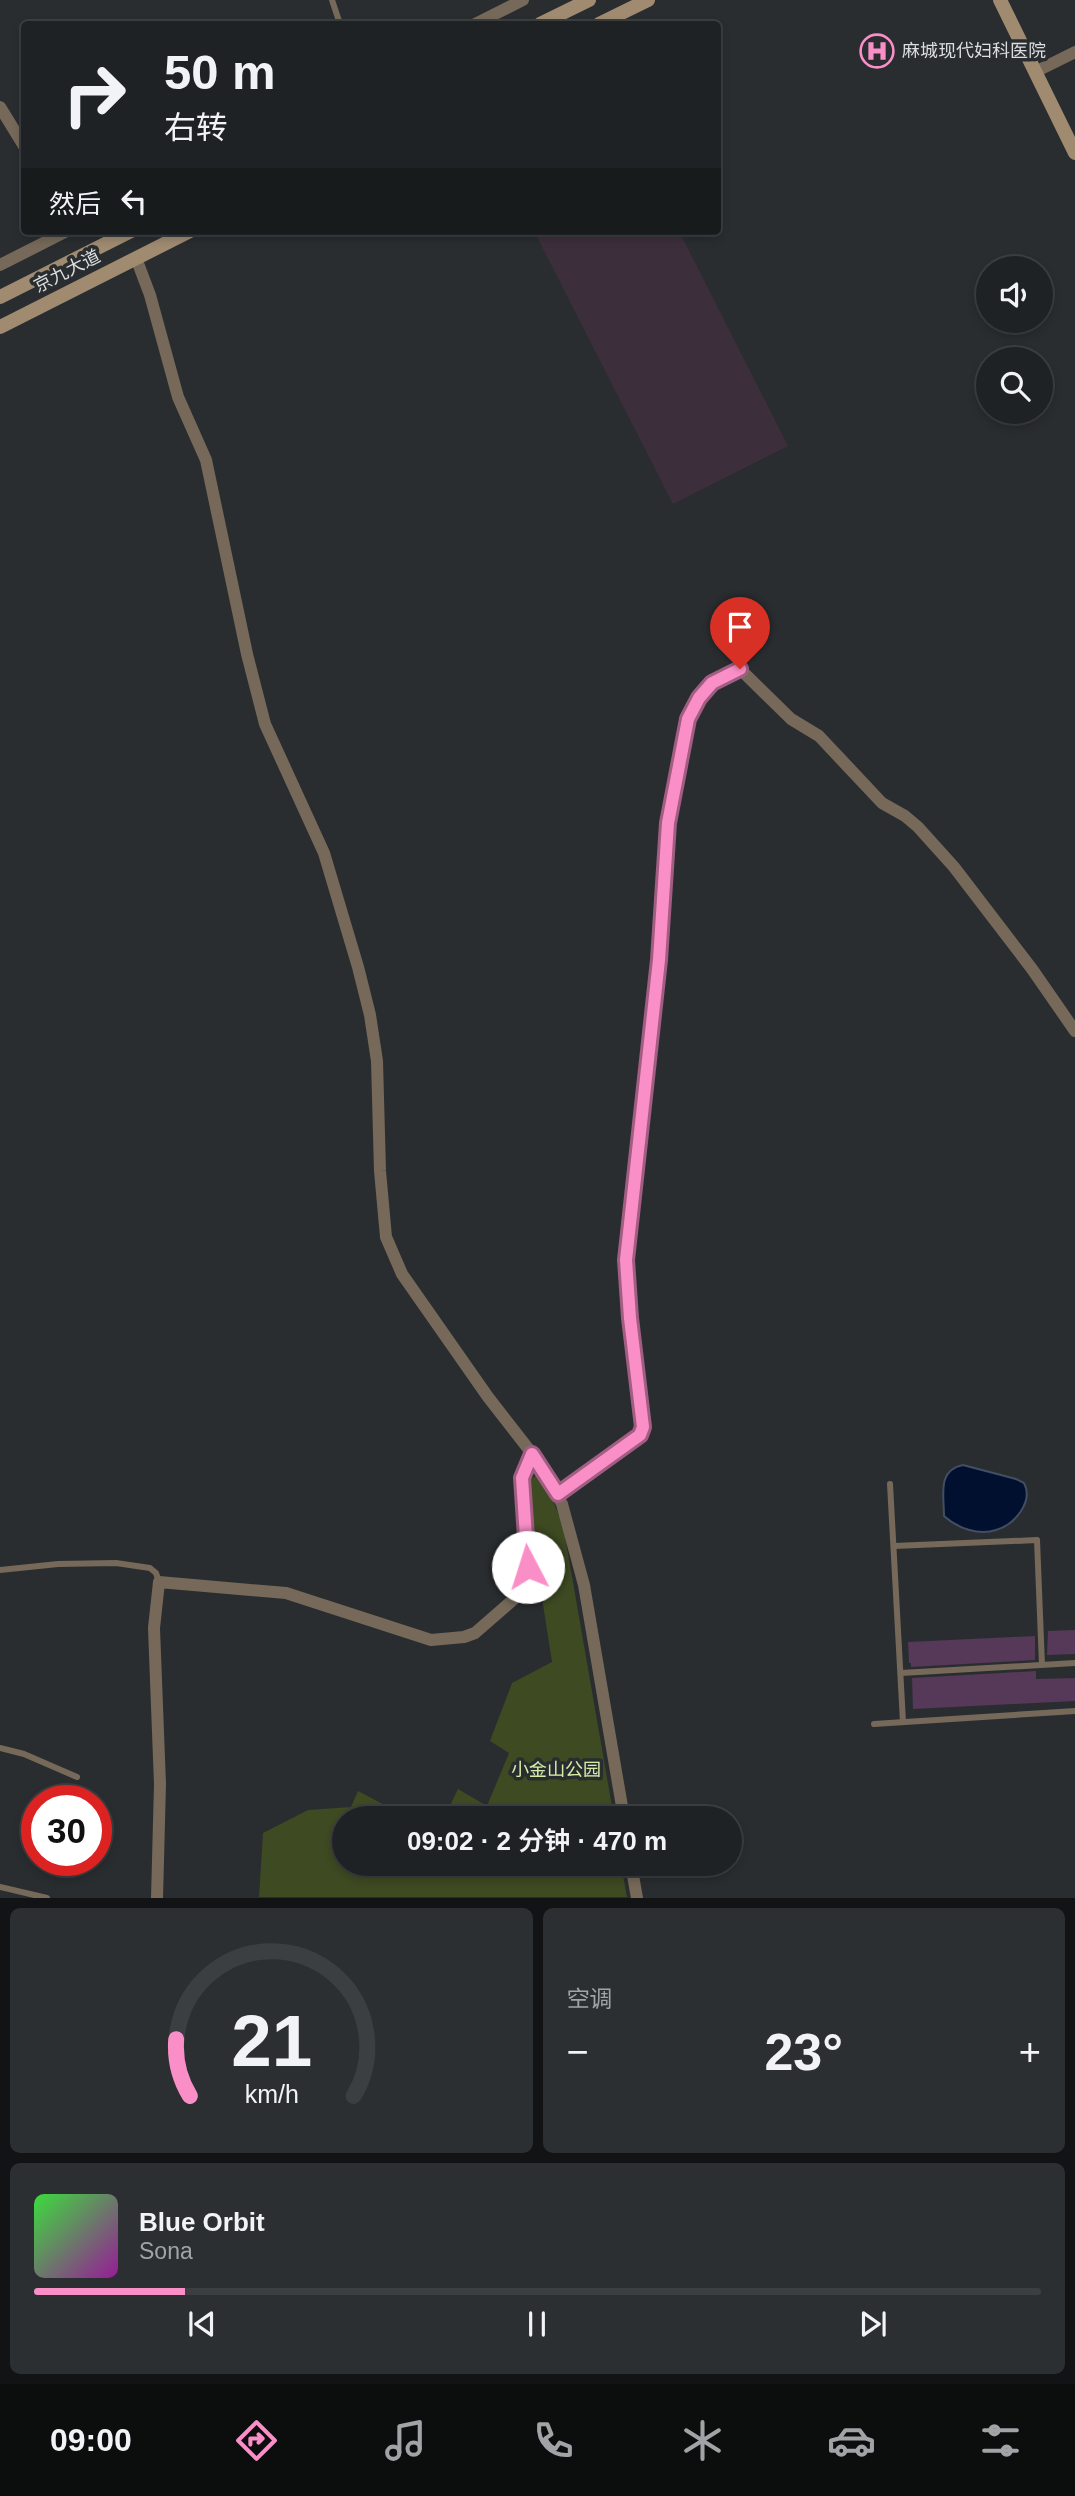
<!DOCTYPE html>
<html lang="zh">
<meta charset="utf-8">
<style>
body{margin:0;font-family:Helvetica,"Noto Sans SC",sans-serif;background:#2c2f31;color:#f1f3f6;height:100vh;display:flex;flex-direction:column;font-size:26px;white-space:nowrap}
*{box-sizing:border-box;margin:0}
p{font-size:23px;color:#a1a4a6}
.icon{flex:none;width:38px;height:38px;fill:none;stroke:currentColor;stroke-width:2;stroke-linecap:round;stroke-linejoin:round}
.map{position:relative;height:1898px;overflow:hidden}
.panel{display:flex;flex-direction:column;gap:10px;padding:10px;background:#111314;flex:1}
.panel>*{flex:none}
.guide{position:absolute;left:21px;top:21px;width:700px;height:214px;border-radius:7px;box-shadow:0 4px 10px #0003,0 0 0 2px #3c3f41;background:#1f2224;color:#f1f3f6;overflow:hidden}
.tools{position:absolute;left:976px;top:256px;display:grid;gap:14px}
.tools a{display:grid;place-items:center;width:77px;height:77px;border-radius:50%;background:#1f2224;box-shadow:0 4px 10px #0003,0 0 0 2px #3c3f41;font-size:35px}
.speed{position:absolute;left:21px;top:1785px;display:flex;gap:14px;font-size:35px;font-weight:700;text-align:center}
.speed>*{display:grid;place-content:center;width:91px;height:91px;border-radius:50%;background:#1f2224;box-shadow:0 4px 10px #0003,0 0 0 2px #3c3f41;line-height:1}
.speed .limit{border:10px solid #d22;background:#fff;color:#111}
.pin{position:absolute;display:grid;place-items:center;width:60px;height:60px;color:#fff;margin:-72px -30px;border-radius:50% 50% 50% 0;rotate:-45deg;box-shadow:0 0 7px #0007}
.pin .icon{rotate:45deg}
.me{position:absolute;width:77px;margin:-38px;rotate:355deg;stroke-linejoin:round;filter:drop-shadow(0 0 5px #0008)}
.turn{display:flex;align-items:center;gap:24px;height:147px;padding:0 28px;font-size:32px}
.turn .icon{width:91px;height:91px;stroke-width:2.5}
.turn b{display:block;font-size:49px;line-height:60px}
.then{display:flex;align-items:center;height:66px;padding:0 28px;background:#0003;gap:14px;font-size:26px}
.big{font-size:52px;font-weight:600;line-height:1.1}
.panel .tile{flex:1;display:flex;flex-direction:column;justify-content:center;gap:10px;min-width:0;padding:0 24px;border-radius:10px;background:#2c2f31}
.panel .dial{align-items:center;gap:0}
.dial svg{height:182px;overflow:visible;fill:none;stroke:#3c3f41;stroke-width:7;stroke-linecap:round;text-anchor:middle}
.dial text{fill:#f1f3f6;stroke:none}
.song{display:flex;align-items:center;gap:21px}
.cover{width:84px;height:84px;border-radius:10px;background:linear-gradient(135deg,hsl(120 70% 55%),hsl(300 70% 35%))}
.played{height:7px;border-radius:4px;background:linear-gradient(90deg,#fa8fc8 15%,#3c3f41 15%)}
.keys{display:flex;justify-content:space-around;direction:ltr}
.heat{display:flex;justify-content:space-between;align-items:center;font-size:38px;direction:ltr}
.panel .tiles{flex:1;display:grid;gap:10px;grid-template-columns:1fr 1fr}
.tile:last-child{grid-column:span 2}
.trip{position:absolute;left:332px;top:1806px;width:410px;height:70px;border-radius:35px;background:#1f2224;box-shadow:0 4px 10px #0003,0 0 0 2px #3c3f41;font-weight:600;line-height:70px;text-align:center}
.menu{display:flex;height:112px;justify-content:space-around;align-items:center;background:#0c0e0e;color:#a1a4a6}
.menu .icon{width:49px;height:49px}
.menu .active{color:#fa8fc8}
.menu b{font-size:32px;color:#f1f3f6}
.map>svg:first-child{display:block}
</style>
<div class="map">
<svg width="1075" height="1898" viewBox="0 0 1075 1898">
<rect width="100%" height="100%" fill="#292d30"/>
<!-- commercial -->
<path fill="#3d2e3c" d="M534 231H679L788 446 673 504Z"/>
<!-- green -->
<g fill="#3e4a22">
<path d="M537 1475 551 1496 563 1525 614 1818H444L458 1789 487 1806 509 1753 490 1741 512 1683 552 1662 524 1483Z"/>
<path d="M358 1791 409 1818H345V1864H621L627 1897H259L263 1833 308 1810 351 1807Z"/>
</g>
<!-- water -->
<path fill="#00102e" stroke="#424e63" stroke-width="2" d="M963 1465 1016 1479 1024 1483C1034 1502 1014 1525 996 1530 979 1536 957 1528 944 1516 944 1495 937 1470 963 1465Z"/>
<!-- building -->
<g fill="#563858">
<path d="M1075 1630V1654L1047 1655 1048 1631Z"/>
<path d="M1035 1636V1660L911 1667V1663H909L908 1642Z"/>
<path d="M1036 1671V1679L1075 1678V1701L913 1709 912 1678Z"/>
</g>
<g fill="none" stroke-linecap="round" stroke-linejoin="round">
<!-- lane -->
<g stroke="#766959" stroke-width="6">
<path d="M332 0 340 24"/>
<path d="M890 1484 903 1722"/>
<path d="M894 1546 1037 1540 1042 1665"/>
<path d="M0 1570 58 1564 116 1563 150 1568 156 1573 159 1582"/>
<path d="M901 1673 1075 1663"/>
<path d="M874 1724 1075 1711"/>
<path d="M0 1748 24 1754 77 1777"/>
<path d="M0 1887 47 1898"/>
</g>
<!-- street -->
<g stroke="#766959" stroke-width="12">
<path d="M475 24 523 0"/>
<path d="M1035 72 1075 52"/>
<path d="M0 107 24 146"/>
<path d="M136 258 150 295 178 397 206 460 247 654 265 724 324 853 358 967 370 1015 377 1061 380 1171 386 1237 402 1274 488 1397 541 1465 562 1504 584 1585 624 1818"/>
<path d="M0 265 67 231"/>
<path d="M558 1494 640 1435 643 1427 630 1318 626 1260 659 960 668 823 688 719 699 698 712 683 740 669 791 719 819 736 882 803 905 816 918 827 954 867 1032 969 1075 1031"/>
<path d="M631 1864 637 1898"/>
<path d="M157 1898 160 1784 154 1628 159 1582 286 1593 431 1640 464 1637 475 1633 514 1599 523 1584 528 1567 522 1478 532 1454"/>
</g>
<!-- secondary -->
<g stroke="#a08b71" stroke-width="14">
<path d="M1000 0 1075 153"/>
<path d="M540 24 589 0"/>
<path d="M599 24 648 0"/>
<path d="M0 297 131 231"/>
<path d="M0 327 190 231"/>
</g>
</g>
<g fill="none" stroke-linecap="round" stroke-linejoin="round">
<defs>
<path id="route" d="M528 1567 522 1478 532 1454 558 1494 640 1435 643 1427 630 1318 626 1260 659 960 668 823 688 719 699 698 712 683 740 669"/>
</defs>
<!-- route casing -->
<use href="#route" stroke="#a25d82" stroke-width="18"/>
<!-- route -->
<use href="#route" stroke="#fa8fc8" stroke-width="12"/>
</g>
<!-- icons -->
<defs>
<symbol id="hospital-ring" viewBox="-11 -11 22 22"><circle r="9.5" fill="#292d30" stroke="#fa8fc8" stroke-width="1.5"/><path d="M-5-5h3v3.5h4V-5h3V5h-3V1.5h-4V5h-3Z" fill="#fa8fc8"/></symbol>
</defs>
<g fill-rule="evenodd">
<use href="#hospital-ring" x="858" y="32" width="38" height="38"/>
</g>
<g text-anchor="middle" stroke-width="7" stroke-linejoin="round" paint-order="stroke">
<!-- poi labels -->
<g font-size="18" fill="#dbdddf" stroke="#292d30" text-anchor="start">
<text x="902" y="57">麻城现代妇科医院</text>
</g>
<!-- street labels -->
<g font-size="18" fill="#dbdddf" stroke="#292d30">
<text transform="translate(67 271) rotate(-27)" y="6">京九大道</text>
</g>
<!-- park labels -->
<g font-size="18" fill="#d5eda6" stroke="#292d30">
<text x="556" y="1776">小金山公园</text>
</g>
</g>
</svg>
<div class="tools">
<a><svg class="icon" aria-label="sound" viewBox="0 0 24 24"><path d="M4 9h4l5-4v14l-5-4H4zM17 9q2 3 0 6"/></svg></a>
<a><svg class="icon" aria-label="search" viewBox="0 0 24 24"><circle cx="10" cy="10" r="6"/><path d="M15 15l6 6"/></svg></a>
</div>
<div class="speed"><div class="limit">30</div></div>
<div class="pin" style="left:740px;top:669px;background:#d93025"><svg class="icon" aria-label="arrive" viewBox="0 0 24 24"><path d="M6 21V4h12l-3 4 3 4H6"/></svg></div>
<svg class="me" style="left:528px;top:1567px" viewBox="-20 -20 40 40"><circle r="19" fill="#fff"/><path d="M0-13L10 11 0 6-10 11z" fill="#fa8fc8"/></svg>
<div class="trip">09:02 · 2 分钟 · 470 m</div>
<div class="guide">
<div class="turn"><svg class="icon" aria-label="right" viewBox="0 0 24 24"><path d="M7 20v-9h11M14 6l5 5-5 5"/></svg><div><b>50 m</b>右转</div></div>
<div class="then">然后<svg class="icon" aria-label="left" viewBox="0 0 24 24"><path d="M17 20v-9H6M10 6l-5 5 5 5"/></svg></div>
</div>
</div>
<section class="panel">
<div class="tiles">
<div class="tile dial"><svg viewBox="0 0 100 80">
<path d="M14 69A42 42 0 1 1 86 69"/>
<path d="M14 69A42 42 0 0 1 8 44" stroke="#fa8fc8"/>
<text x="50" y="56" font-size="32" font-weight="700">21</text>
<text x="50" y="72" font-size="11">km/h</text>
</svg></div>
<div class="tile"><p>空调</p>
<div class="heat"><a>−</a><b class="big">23°</b><a>+</a></div>
</div>
<div class="tile">
<div class="song"><i class="cover"></i><div><b>Blue Orbit</b><p>Sona</p></div></div>
<div class="played"></div>
<div class="keys"><svg class="icon" aria-label="previous" viewBox="0 0 24 24"><path d="M18 5L8 12l10 7zM5 5v14"/></svg><svg class="icon" aria-label="pause" viewBox="0 0 24 24"><path d="M8 5v14M16 5v14"/></svg><svg class="icon" aria-label="next" viewBox="0 0 24 24"><path d="M6 5l10 7-10 7zM19 5v14"/></svg></div>
</div>
</div>
</section>
<nav class="menu">
<b>09:00</b>
<svg class="icon active" aria-label="directions" viewBox="0 0 24 24"><path d="M12 3l9 9-9 9-9-9zM9 14v-3h6M13 9l2 2-2 2"/></svg>
<svg class="icon" aria-label="music" viewBox="0 0 24 24"><path d="M9 18V5l10-2v13"/><circle cx="6" cy="18" r="3"/><circle cx="16" cy="16" r="3"/></svg>
<svg class="icon" aria-label="phone" viewBox="0 0 24 24"><path d="M5 4h4l2 5-3 2q2 4 5 5l2-3 5 2v4C11 20 4 13 5 4z"/></svg>
<svg class="icon" aria-label="climate" viewBox="0 0 24 24"><path d="M12 3v18M4 7l16 10M4 17L20 7"/></svg>
<svg class="icon" aria-label="car" viewBox="0 0 24 24"><path d="M5 17H2v-5l4-1 3-4h7l3 4 3 1v5h-3M9 17h6M6 11h13"/><circle cx="7" cy="17" r="2"/><circle cx="17" cy="17" r="2"/></svg>
<svg class="icon" aria-label="filters" viewBox="0 0 24 24"><path d="M4 7h16M4 17h16"/><circle cx="9" cy="7" r="2"/><circle cx="15" cy="17" r="2"/></svg>
</nav>
